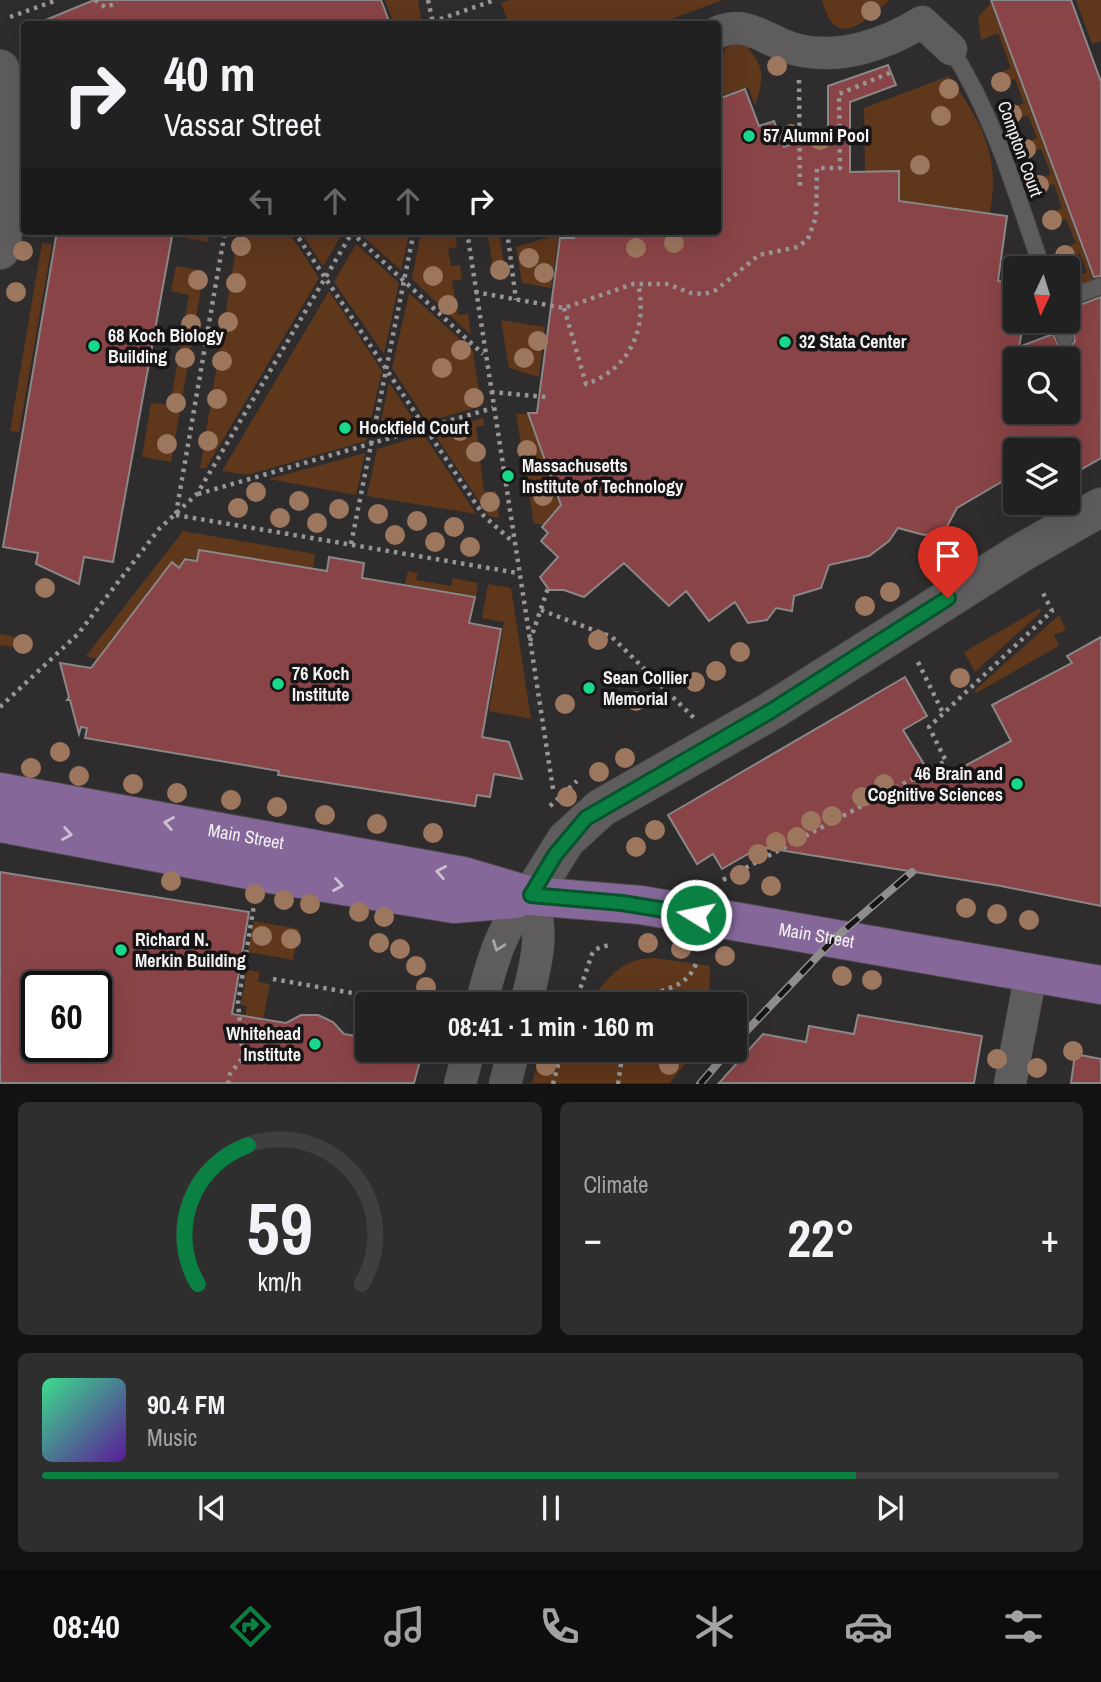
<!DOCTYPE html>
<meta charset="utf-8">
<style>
body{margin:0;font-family:"Archivo Narrow",sans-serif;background:#2e2e2f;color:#f1f3f6;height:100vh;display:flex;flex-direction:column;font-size:26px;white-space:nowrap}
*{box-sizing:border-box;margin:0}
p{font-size:23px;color:#a2a3a5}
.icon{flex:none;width:38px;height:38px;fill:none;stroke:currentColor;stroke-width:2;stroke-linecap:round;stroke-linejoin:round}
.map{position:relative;height:1084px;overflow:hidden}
.drawer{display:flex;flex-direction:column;gap:18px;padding:18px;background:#131213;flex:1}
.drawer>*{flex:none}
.hud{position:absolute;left:21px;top:21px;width:700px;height:214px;border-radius:7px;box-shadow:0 7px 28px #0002,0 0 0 2px #3f3e40;background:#222122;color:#f1f3f6;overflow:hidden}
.needle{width:46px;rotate:184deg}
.fabs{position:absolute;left:1003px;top:256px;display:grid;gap:14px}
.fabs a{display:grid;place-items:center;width:77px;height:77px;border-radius:7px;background:#222122;box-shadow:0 7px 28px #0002,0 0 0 2px #3f3e40;font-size:35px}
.speed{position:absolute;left:21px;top:971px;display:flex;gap:14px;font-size:35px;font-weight:700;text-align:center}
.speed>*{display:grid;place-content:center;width:91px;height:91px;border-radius:50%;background:#222122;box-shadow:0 7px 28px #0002,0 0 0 2px #3f3e40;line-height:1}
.speed .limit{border:4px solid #111;border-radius:10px;background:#fff;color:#111}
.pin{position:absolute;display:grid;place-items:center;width:60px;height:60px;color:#fff;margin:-72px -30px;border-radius:50% 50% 50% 0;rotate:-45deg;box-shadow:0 0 7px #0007}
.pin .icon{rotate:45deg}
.me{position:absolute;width:77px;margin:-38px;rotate:280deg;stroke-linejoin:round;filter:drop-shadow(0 0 5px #0008)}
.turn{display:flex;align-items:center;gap:24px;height:147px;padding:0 28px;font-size:32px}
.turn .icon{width:91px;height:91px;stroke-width:2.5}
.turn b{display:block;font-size:49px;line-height:60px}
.lanes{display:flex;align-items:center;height:66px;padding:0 28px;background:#0003;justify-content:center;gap:35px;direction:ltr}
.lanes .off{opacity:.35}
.big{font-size:52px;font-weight:700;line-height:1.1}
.drawer .card{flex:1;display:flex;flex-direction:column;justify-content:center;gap:10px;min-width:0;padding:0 24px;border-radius:10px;background:#2e2e2f}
.drawer .dial{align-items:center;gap:0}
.dial svg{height:182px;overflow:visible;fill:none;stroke:#3f3e40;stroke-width:7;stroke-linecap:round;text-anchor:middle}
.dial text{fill:#f1f3f6;stroke:none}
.song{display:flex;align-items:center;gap:21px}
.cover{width:84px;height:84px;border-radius:10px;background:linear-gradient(135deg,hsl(150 70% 55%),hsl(270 70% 35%))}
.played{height:7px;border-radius:4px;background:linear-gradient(90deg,#0b8043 80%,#3f3e40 80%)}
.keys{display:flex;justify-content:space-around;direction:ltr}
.heat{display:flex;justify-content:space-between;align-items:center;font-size:38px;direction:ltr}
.drawer .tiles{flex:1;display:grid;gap:18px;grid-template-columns:1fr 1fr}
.card:last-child{grid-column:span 2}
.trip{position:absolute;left:355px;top:992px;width:392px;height:70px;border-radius:7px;background:#222122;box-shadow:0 7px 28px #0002,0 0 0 2px #3f3e40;font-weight:700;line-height:70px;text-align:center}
.menu{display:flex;height:112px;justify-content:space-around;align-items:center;background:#0e0d0e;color:#a2a3a5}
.menu .icon{width:49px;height:49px}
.menu .active{color:#0b8043}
.menu b{font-size:32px;color:#f1f3f6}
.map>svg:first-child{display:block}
</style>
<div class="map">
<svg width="1101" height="1084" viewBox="0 0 1101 1084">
<rect width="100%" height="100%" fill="#2e2c2d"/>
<!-- green -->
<g fill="#5f371b">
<path d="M385 0H418L422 24H394Z"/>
<path d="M510 0H723L658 24H509L501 3Z"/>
<path d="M822 0H890C865 19 836 54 822 0Z"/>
<path d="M1076 0H1101V41L1092 44Z"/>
<path d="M991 3 1094 281 1072 288 1069 279 1087 272 1080 254 1062 260 1058 250 1076 243 1066 219 1049 225 1045 215 1062 208 1054 184 1036 191 1033 181 1051 174 1041 149 1023 155 1019 145 1037 138 1028 115 1010 121 1006 110 1024 103 1015 79 997 86 994 75 1011 68 998 33 981 40 978 17Z"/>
<path d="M731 40 750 44 749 50C767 69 762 83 755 106L748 87 723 95C713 69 717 62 731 40Z"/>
<path d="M949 76C981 122 1001 155 990 213L899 200V172H865L864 108Z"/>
<path d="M187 231H210L208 242 185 238Z"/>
<path d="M239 231H288L319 278 206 468H200Z"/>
<path d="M300 231H344L323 266Z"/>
<path d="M364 231H410L401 270 361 235Z"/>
<path d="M421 231 455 233 457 247 448 249 451 266 460 265 462 279 452 281 458 315 468 314 471 335 412 279Z"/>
<path d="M487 231H499L506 280 495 278Z"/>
<path d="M559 234 551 288 522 283 516 247Z"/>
<path d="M42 243 52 244 19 432 10 431Z"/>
<path d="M356 244 399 283 384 354 334 282Z"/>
<path d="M176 266 204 271 171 462 142 457 151 403 170 405 189 295 171 291Z"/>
<path d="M329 291 382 371 366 441 247 475 222 471Z"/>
<path d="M409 293 473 351 481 406 427 422 392 368Z"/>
<path d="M501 320 545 327 539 377 509 368Z"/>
<path d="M389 382 417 425 378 436Z"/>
<path d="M516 414H529L561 505 545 524H534Z"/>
<path d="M483 418 484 425 476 427 484 492 496 491 499 518 489 516 433 432Z"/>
<path d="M424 435 476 514 367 496 377 449Z"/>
<path d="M365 453 356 495 269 479Z"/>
<path d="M183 531 315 554 313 569 199 550 197 559 187 557 179 568 172 562 97 659 86 656Z"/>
<path d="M408 571 418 573 416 580 451 586 453 578 478 583 476 596 405 584Z"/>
<path d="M488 584 511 588 531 719 489 711 504 622 482 618Z"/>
<path d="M1040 608 1041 612 975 672 964 652Z"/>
<path d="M1059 615 1066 630 1054 635 1059 646 976 693 975 690Z"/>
<path d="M0 634 31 640 30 650 0 645Z"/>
<path d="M254 921 299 929 293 960 248 952Z"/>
<path d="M655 958 710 966 709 1004H589C605 979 623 957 655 958Z"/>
<path d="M247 970 259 972 258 982 270 984 251 1083 234 1084 247 1006 241 1005Z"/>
<path d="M541 1050H696L670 1083H532Z"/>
</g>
<!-- building -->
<g fill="#894447" stroke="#8b8787" stroke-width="2" fill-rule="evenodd">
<path d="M94 0H381L390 24H36Z"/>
<path d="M991 0H1071L1101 82V276L1094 277Z"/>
<path d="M888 65 896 85 850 102V172L899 171V201L1007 216 998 281 1015 282V320H1024L1019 347 1053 334 1059 346 1069 348 1075 341 1072 327 1077 326 1071 308 1101 297V458L1073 474 1068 464V450H1015V474L957 508 944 532 924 535 898 528 889 541 869 556 829 565 821 588 794 596 792 611 776 608 767 620 748 623 735 602 709 621 686 591 669 606 624 563 584 597 564 590H549L540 577 558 557 541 541 548 533 542 527 561 505 528 413H537L560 238H574L572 231H718V99L745 89 759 126 774 121 784 147 828 131V86ZM1015 359H1068V411H1015Z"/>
<path d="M57 231H173L113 562 84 557 79 584 36 564 38 553 3 547Z"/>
<path d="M199 550 327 571 329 557 364 563 362 578 475 597 469 623 501 629 482 737 509 742 522 779 494 774 490 797 477 795 475 806 278 775 279 771 85 738 87 728 81 727 79 734 70 700H67L69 697 60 663 91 668 172 562 179 568 185 559 197 561Z"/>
<path d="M1101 637V906L1001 886 760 847 722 869 713 854 697 864 668 815 905 677 927 716 903 730 935 782 1011 741 992 705 1072 663 1067 656Z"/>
<path d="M0 872 249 912 232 1014 286 1023 301 1015H318L333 1022 344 1034 368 1038V1050H423L414 1083H0ZM37 987H96V1046H37Z"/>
<path d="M858 1015 982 1036 974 1083H719L763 1034 806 1042 809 1026 854 1034Z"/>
<path d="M1075 1054 1101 1059V1083H1071Z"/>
</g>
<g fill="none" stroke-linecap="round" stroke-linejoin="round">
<defs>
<g id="lane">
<path d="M951 49C994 116 1016 193 1042 268"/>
<path d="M1068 298 1101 286"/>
<path d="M1059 320 1065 338"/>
</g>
<g id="street">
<path d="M718 32C750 19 769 44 798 50 841 60 886 44 922 22L951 49"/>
<path d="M481 1004C492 964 500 926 531 896 546 932 535 968 526 1004"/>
<path d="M460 1084 469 1050"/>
<path d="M505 1084 514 1050"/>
<path d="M1010 1084 1031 973"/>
</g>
<g id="secondary">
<path d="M0 69C22 131 11 187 0 250"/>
<path d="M531 896 566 840 601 808 771 711 1019 554 1101 507"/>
</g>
<g id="primary">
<path id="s1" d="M0 792 463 876 531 896 641 905 1101 985"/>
<path d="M0 823 270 874 454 904 515 899"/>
</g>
</defs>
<!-- lane casing -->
<use href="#lane" stroke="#4b494a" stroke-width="18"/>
<!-- street casing -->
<use href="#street" stroke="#4b494a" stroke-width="33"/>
<!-- secondary casing -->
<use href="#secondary" stroke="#4b494a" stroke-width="40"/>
<!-- primary casing -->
<use href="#primary" stroke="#4b494a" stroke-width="40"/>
<!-- path -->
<g stroke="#979596" stroke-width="4.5" stroke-dasharray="3.5 5" stroke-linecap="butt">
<path d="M95 0 105 7 118 3"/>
<path d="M428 0 433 23"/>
<path d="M10 17 57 0"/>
<path d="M432 22 495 0"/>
<path d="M799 80 800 190"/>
<path d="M294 231 484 516 512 541"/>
<path d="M467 231 553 789"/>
<path d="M507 231 516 300"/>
<path d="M351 232 483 354"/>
<path d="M475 292 564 308 633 284H667L691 293 705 294 716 290 759 255 798 247 808 239 816 217 817 168H840L839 94 894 71"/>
<path d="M564 308 586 384C630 369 648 328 638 284"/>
<path d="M491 392 546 397"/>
<path d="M198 494 493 408"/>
<path d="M176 514 225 231"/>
<path d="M176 515 518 573"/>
<path d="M351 544 414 231"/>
<path d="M541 610 612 637 694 718"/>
<path d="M530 641 548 588"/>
<path d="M918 662 943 713"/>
<path d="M0 707 78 634 159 529 197 494 353 231"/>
<path d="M550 806 577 781"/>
<path d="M723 880 946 761 929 727 1052 611 1043 593"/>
<path d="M273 979 358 994"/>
<path d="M575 1004 592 954 596 949 609 945"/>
<path d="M639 1004C659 985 684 993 696 964"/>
<path d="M228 1084 230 1074 243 1057 238 1003 254 905"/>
<path d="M553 1084 562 1050"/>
<path d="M618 1084 623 1050"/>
</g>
<!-- lane -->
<use href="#lane" stroke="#5f5c5d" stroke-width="16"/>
<!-- street -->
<use href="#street" stroke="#5f5c5d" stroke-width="32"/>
<!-- secondary -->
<use href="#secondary" stroke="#5f5c5d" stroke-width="38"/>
<!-- primary -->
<use href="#primary" stroke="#85679a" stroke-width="38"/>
<defs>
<g id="rail">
<path d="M735 1043 834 939 912 872"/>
<path d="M700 1084 729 1050"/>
</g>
</defs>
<!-- rail casing -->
<use href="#rail" stroke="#8f8d8e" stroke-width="8"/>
<!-- rail -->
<use href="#rail" stroke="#161415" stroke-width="5" stroke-dasharray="16" stroke-linecap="butt"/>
</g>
<!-- trees -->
<g fill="#9d765e">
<circle cx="871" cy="11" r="10"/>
<circle cx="777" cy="66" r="10"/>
<circle cx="1001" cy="82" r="10"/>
<circle cx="949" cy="89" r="10"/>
<circle cx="1012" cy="114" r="10"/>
<circle cx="941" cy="116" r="10"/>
<circle cx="791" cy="134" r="10"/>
<circle cx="820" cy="140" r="10"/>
<circle cx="1026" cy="149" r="10"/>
<circle cx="920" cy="165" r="10"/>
<circle cx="1039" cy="185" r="10"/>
<circle cx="1052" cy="220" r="10"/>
<circle cx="674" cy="243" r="10"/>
<circle cx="241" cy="246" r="10"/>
<circle cx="636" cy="248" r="10"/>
<circle cx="23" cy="251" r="10"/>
<circle cx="1065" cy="255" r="10"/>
<circle cx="529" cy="258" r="10"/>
<circle cx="500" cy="270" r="10"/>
<circle cx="544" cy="273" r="10"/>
<circle cx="433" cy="276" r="10"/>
<circle cx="198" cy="280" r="10"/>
<circle cx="236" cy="283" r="10"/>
<circle cx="16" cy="292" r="10"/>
<circle cx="448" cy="305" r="10"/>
<circle cx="228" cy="322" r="10"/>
<circle cx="191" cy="324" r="10"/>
<circle cx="538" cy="341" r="10"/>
<circle cx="461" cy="350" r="10"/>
<circle cx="185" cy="358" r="10"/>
<circle cx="524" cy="358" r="10"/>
<circle cx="222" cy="361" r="10"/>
<circle cx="442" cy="368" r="10"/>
<circle cx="474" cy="398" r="10"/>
<circle cx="217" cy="399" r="10"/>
<circle cx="176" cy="403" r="10"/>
<circle cx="460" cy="431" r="10"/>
<circle cx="208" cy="441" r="10"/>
<circle cx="167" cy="444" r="10"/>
<circle cx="527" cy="450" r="10"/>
<circle cx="476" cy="452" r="10"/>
<circle cx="256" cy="492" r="10"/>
<circle cx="543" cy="496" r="10"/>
<circle cx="299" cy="501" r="10"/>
<circle cx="490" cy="502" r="10"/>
<circle cx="238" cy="508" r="10"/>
<circle cx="339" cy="509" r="10"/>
<circle cx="378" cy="514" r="10"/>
<circle cx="280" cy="518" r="10"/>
<circle cx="417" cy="521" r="10"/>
<circle cx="317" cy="523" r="10"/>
<circle cx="454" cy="527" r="10"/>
<circle cx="395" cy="535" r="10"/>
<circle cx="435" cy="542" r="10"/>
<circle cx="470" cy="547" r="10"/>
<circle cx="45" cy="588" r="10"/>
<circle cx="890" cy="592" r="10"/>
<circle cx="865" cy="606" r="10"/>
<circle cx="598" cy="640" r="10"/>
<circle cx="23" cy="644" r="10"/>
<circle cx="740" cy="652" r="10"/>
<circle cx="716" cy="671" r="10"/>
<circle cx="960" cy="678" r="10"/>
<circle cx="695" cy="682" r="10"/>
<circle cx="636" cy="701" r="10"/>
<circle cx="565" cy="704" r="10"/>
<circle cx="60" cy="752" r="10"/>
<circle cx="625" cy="758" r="10"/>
<circle cx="31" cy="768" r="10"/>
<circle cx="599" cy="772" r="10"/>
<circle cx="79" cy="776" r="10"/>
<circle cx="133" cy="784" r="10"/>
<circle cx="884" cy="784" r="10"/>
<circle cx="177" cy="793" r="10"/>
<circle cx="567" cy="797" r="10"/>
<circle cx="862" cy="797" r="10"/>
<circle cx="231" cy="800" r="10"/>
<circle cx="277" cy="807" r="10"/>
<circle cx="325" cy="815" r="10"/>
<circle cx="832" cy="816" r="10"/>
<circle cx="811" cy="821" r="10"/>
<circle cx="377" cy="824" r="10"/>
<circle cx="655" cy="830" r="10"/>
<circle cx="433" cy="833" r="10"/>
<circle cx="797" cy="837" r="10"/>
<circle cx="776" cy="842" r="10"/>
<circle cx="636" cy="847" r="10"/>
<circle cx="758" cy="854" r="10"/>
<circle cx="740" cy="875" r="10"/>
<circle cx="171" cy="881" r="10"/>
<circle cx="771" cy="886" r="10"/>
<circle cx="255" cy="894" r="10"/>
<circle cx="284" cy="900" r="10"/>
<circle cx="310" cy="904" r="10"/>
<circle cx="966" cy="908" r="10"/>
<circle cx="359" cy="912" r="10"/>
<circle cx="997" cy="914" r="10"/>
<circle cx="384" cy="917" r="10"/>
<circle cx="1029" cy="920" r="10"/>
<circle cx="262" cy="936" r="10"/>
<circle cx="291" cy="939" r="10"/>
<circle cx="379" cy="943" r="10"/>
<circle cx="648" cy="943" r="10"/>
<circle cx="400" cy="949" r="10"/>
<circle cx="681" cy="949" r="10"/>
<circle cx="725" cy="956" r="10"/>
<circle cx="416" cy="966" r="10"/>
<circle cx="842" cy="976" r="10"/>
<circle cx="872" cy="980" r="10"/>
<circle cx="426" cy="987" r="10"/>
<circle cx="1073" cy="1051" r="10"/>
<circle cx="997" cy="1059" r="10"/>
<circle cx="669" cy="1065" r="10"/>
<circle cx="546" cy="1066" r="10"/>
<circle cx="1037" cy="1068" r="10"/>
</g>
<!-- one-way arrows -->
<defs><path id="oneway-chevron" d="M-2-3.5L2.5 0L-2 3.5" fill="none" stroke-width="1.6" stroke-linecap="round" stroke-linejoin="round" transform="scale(1.75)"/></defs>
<g stroke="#ccc1d3">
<use href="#oneway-chevron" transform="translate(169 823) rotate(-170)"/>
<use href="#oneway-chevron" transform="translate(67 834) rotate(10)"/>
<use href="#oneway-chevron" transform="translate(441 872) rotate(-170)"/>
<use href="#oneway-chevron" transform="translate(338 885) rotate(9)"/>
</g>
<use stroke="#a9a6a8" href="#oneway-chevron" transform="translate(498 946) rotate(110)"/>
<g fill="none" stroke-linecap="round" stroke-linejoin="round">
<defs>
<path id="route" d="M696 915 622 903 531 895 555 855 586 818 771 711 948 598"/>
</defs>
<!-- route casing -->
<use href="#route" stroke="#07532c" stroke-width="18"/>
<!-- route -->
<use href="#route" stroke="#0b8043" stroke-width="12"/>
</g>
<!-- markers -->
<g fill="#18d989" stroke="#161415" stroke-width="2.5">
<circle cx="749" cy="136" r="7"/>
<circle cx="785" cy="342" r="7"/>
<circle cx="94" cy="346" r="7"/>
<circle cx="345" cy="428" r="7"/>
<circle cx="508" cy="476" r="7"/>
<circle cx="278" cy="684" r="7"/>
<circle cx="589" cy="688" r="7"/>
<circle cx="1017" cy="784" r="7"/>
<circle cx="121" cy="950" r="7"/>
<circle cx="315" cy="1044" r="7"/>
</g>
<g text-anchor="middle" stroke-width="7" stroke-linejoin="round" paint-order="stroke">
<!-- poi labels -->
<g font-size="18" font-weight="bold" fill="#f3f1f2" stroke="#161415" text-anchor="start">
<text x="763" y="142">57 Alumni Pool</text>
<text x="108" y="342">68 Koch Biology<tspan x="108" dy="21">Building</tspan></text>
<text x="799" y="348">32 Stata Center</text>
<text x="359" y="434">Hockfield Court</text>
<text x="522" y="472">Massachusetts<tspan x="522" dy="21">Institute of Technology</tspan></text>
<text x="292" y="680">76 Koch<tspan x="292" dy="21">Institute</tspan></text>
<text x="603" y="684">Sean Collier<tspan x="603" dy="21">Memorial</tspan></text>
<text x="1003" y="780" text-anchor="end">46 Brain and<tspan x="1003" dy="21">Cognitive Sciences</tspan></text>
<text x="135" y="946">Richard N.<tspan x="135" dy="21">Merkin Building</tspan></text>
<text x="301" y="1040" text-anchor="end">Whitehead<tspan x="301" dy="21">Institute</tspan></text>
</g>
<!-- street labels -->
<g font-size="18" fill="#f3f1f2" stroke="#161415">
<text transform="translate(1020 149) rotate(70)" y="6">Compton Court</text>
<text dy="6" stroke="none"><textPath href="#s1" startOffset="250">Main Street</textPath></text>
<text dy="6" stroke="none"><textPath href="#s1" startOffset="830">Main Street</textPath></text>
</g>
</g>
</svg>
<div class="fabs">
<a><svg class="needle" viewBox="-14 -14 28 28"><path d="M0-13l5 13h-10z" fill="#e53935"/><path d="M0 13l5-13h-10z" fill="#a2a3a5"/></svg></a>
<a><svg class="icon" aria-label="search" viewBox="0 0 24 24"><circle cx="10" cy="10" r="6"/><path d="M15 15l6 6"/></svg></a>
<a><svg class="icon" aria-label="layers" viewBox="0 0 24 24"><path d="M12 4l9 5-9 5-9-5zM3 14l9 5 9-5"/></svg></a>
</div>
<div class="speed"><div class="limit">60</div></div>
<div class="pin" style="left:948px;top:598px;background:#d93025"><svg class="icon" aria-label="arrive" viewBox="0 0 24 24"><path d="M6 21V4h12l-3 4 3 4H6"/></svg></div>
<svg class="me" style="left:696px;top:915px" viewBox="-20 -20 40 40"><circle r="17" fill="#0b8043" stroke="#fff" stroke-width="3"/><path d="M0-11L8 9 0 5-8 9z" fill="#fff"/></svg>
<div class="trip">08:41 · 1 min · 160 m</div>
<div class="hud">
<div class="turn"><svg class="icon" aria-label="right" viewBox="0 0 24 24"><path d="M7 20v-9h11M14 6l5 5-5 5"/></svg><div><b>40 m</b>Vassar Street</div></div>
<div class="lanes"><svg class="icon off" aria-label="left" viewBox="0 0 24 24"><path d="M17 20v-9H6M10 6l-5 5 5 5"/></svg><svg class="icon off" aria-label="ahead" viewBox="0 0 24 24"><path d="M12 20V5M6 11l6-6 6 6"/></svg><svg class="icon off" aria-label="ahead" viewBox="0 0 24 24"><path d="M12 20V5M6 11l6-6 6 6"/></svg><svg class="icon" aria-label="right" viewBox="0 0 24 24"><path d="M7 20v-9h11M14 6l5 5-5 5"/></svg></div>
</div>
</div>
<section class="drawer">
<div class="tiles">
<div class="card dial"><svg viewBox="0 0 100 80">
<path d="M14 69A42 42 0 1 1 86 69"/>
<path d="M14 69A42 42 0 0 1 36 8" stroke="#0b8043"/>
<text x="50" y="56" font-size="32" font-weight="700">59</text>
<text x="50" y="72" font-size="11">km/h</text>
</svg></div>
<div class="card"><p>Climate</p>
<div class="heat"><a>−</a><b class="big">22°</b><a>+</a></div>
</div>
<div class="card">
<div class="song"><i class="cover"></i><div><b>90.4 FM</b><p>Music</p></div></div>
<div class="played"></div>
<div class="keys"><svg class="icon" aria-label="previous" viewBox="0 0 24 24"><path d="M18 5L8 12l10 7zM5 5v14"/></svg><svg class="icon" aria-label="pause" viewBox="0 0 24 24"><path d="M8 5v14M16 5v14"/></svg><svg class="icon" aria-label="next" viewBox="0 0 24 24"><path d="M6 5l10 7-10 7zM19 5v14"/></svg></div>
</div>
</div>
</section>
<nav class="menu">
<b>08:40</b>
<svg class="icon active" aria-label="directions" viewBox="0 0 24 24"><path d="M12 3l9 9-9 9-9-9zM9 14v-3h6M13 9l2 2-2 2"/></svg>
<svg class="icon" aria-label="music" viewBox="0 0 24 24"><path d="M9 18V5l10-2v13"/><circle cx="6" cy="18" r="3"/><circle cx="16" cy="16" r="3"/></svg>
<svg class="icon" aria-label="phone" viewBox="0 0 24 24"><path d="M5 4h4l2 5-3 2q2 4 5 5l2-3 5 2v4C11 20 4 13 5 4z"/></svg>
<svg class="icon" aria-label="climate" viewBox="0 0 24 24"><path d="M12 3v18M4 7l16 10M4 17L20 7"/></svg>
<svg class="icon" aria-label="car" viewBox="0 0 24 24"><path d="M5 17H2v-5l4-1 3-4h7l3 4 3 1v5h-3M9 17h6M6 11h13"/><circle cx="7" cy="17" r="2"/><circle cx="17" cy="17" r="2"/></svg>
<svg class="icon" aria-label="filters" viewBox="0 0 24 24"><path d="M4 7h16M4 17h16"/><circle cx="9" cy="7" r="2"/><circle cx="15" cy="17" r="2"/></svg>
</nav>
